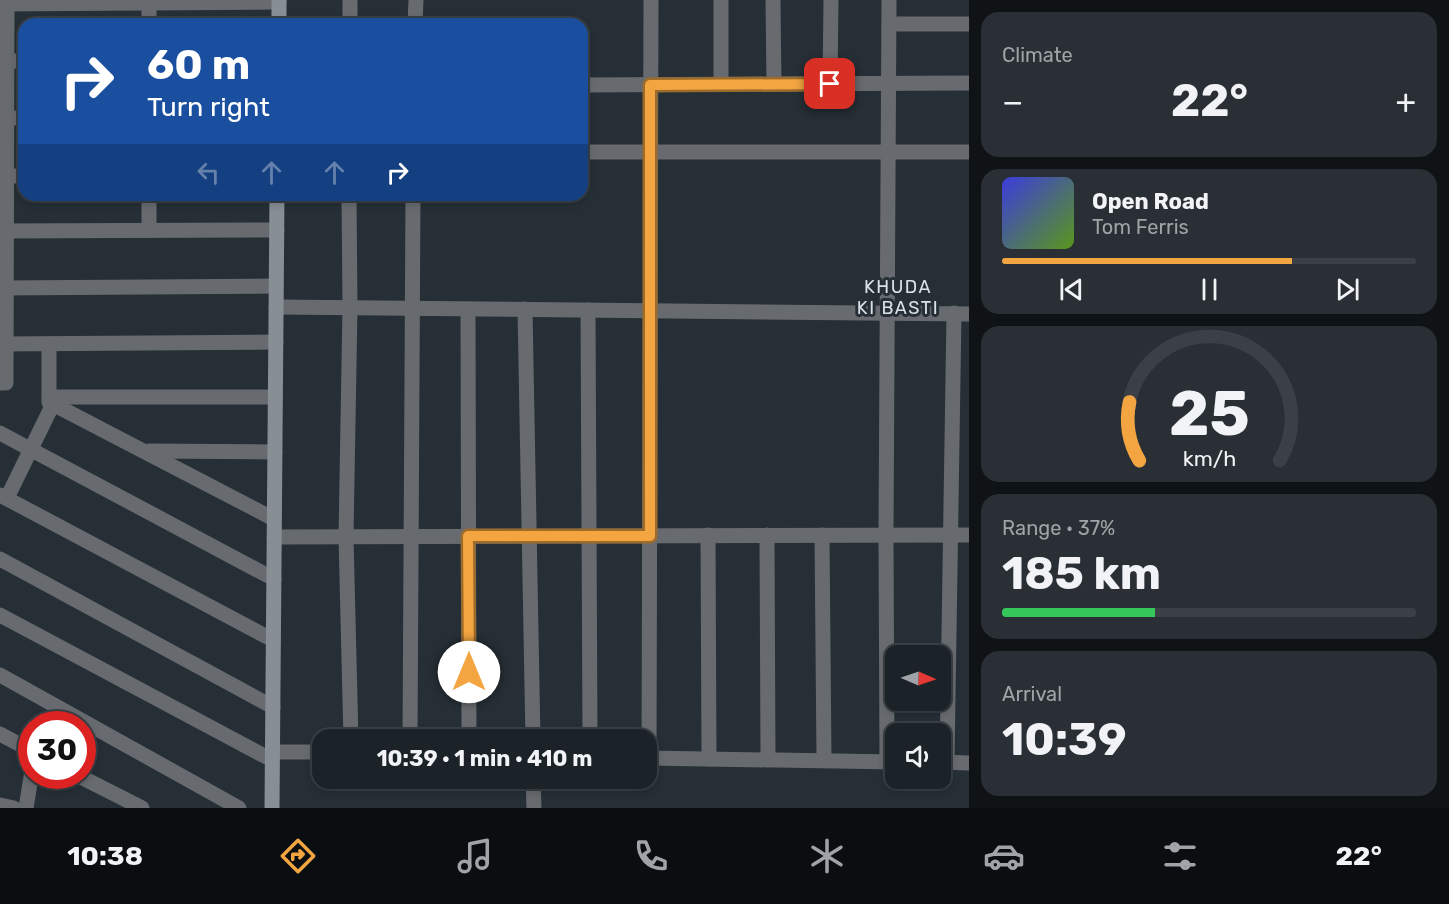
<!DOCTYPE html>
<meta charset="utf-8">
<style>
body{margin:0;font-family:Rubik,sans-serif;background:#292f34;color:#f1f3f6;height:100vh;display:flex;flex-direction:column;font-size:22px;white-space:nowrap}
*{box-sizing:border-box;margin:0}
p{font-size:20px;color:#a0a4a8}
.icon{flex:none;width:33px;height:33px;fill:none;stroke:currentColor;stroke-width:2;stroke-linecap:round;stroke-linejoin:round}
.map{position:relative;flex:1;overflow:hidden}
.panel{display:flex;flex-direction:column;gap:12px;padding:12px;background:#0f1316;width:480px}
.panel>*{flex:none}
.banner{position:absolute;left:18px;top:18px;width:570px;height:183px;border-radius:18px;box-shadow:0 3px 9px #0003,0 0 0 2px #3a4045;background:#1a4fa0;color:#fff;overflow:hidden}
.needle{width:39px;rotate:92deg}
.buttons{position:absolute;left:885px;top:645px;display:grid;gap:12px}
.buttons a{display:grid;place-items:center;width:66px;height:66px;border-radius:12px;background:#1c2328;box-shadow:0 3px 9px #0003,0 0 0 2px #3a4045;font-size:30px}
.speed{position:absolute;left:18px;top:711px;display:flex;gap:12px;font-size:30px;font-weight:700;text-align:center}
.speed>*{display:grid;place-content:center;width:78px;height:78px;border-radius:50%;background:#1c2328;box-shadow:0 3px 9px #0003,0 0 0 2px #3a4045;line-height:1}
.speed .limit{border:9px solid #d22;background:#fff;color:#111}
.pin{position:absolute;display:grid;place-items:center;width:51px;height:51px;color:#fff;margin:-26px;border-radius:12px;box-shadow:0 3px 9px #0006}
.me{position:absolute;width:66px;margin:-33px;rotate:0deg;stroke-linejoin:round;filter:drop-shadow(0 0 4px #0008)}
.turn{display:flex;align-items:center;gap:21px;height:126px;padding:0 30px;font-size:27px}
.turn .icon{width:78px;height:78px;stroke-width:2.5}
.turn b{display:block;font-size:42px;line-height:51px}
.lanes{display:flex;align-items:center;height:57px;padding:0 30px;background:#0003;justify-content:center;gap:30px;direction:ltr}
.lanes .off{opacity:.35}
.big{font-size:45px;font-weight:700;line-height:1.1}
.panel .tile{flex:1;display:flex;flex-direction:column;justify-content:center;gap:9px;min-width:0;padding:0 21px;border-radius:18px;background:#292f34}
.panel .dial{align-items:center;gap:0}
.dial svg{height:156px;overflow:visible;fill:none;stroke:#3a4045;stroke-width:7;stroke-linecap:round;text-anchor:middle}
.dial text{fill:#f1f3f6;stroke:none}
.song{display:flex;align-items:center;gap:18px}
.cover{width:72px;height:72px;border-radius:9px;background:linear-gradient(135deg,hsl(240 70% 55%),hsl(90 70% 35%))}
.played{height:6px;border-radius:3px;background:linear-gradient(90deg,#f2a541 70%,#3a4045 70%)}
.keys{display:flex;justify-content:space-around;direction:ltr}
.heat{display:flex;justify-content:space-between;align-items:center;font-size:33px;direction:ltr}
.charge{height:9px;border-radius:4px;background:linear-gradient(90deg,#34c759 37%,#3a4045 0)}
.trip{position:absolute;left:312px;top:729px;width:345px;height:60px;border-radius:18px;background:#1c2328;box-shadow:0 3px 9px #0003,0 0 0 2px #3a4045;font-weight:700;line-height:60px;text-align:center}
.menu{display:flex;height:96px;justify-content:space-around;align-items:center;background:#0b0e10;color:#a0a4a8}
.menu .icon{width:42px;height:42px}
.menu .current{color:#f2a541}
.menu b{font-size:27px;color:#f1f3f6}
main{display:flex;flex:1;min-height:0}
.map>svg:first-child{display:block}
</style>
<main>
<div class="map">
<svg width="969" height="808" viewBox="0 0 969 808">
<rect width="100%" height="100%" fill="#262f36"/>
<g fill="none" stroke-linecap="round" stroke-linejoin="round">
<!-- street -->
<g stroke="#676b6f" stroke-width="15">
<path d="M149 0V24"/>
<path d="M721 0V84"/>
<path d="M773 0 774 84"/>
<path d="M0 4 279 2"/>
<path d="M350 24V0"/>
<path d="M415 24 416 0"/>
<path d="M889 24H969"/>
<path d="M0 61H24"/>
<path d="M830 84 831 0"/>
<path d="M582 85 969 83"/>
<path d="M0 118H24"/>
<path d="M582 152H969"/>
<path d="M0 176H24"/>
<path d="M149 195V230"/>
<path d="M349 195 350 307 346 537 351 740"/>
<path d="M0 231 277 230"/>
<path d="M0 288 276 286"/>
<path d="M276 307 969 314"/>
<path d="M468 309 469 740"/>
<path d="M525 309 533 740"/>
<path d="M588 310 590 740"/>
<path d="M0 344 276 342"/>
<path d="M49 344V402L274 519"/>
<path d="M0 383H6L7 0"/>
<path d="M49 397H275"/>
<path d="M0 433 274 579"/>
<path d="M149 451 275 452"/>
<path d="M0 495 273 640"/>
<path d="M7 498 53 404"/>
<path d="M708 535 709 759"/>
<path d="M767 535 768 760"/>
<path d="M822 535 824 760"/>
<path d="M274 537 969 535"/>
<path d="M0 559 273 707"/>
<path d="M0 615 272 760"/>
<path d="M0 675 239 808"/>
<path d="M0 734 32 751"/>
<path d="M410 740 413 195"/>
<path d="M272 752H322"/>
<path d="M646 758 896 762"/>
<path d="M649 758 651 0"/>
<path d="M887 761 886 535 889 0"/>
<path d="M940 762 969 763"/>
<path d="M947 762 954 313"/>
<path d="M79 776 142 808"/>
<path d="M533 778 534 808"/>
<path d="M0 805 14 808"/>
<path d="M26 808 32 771"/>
</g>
<!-- secondary -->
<g stroke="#878e94" stroke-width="15">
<path d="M279 24V0"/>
<path d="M272 808 277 195"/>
</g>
</g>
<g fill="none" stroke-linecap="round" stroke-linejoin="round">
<defs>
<path id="route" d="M469 672 468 536H650V85L830 84"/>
</defs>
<!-- route casing -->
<use href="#route" stroke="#9d6b2a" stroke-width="15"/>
<!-- route -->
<use href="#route" stroke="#f2a541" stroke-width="10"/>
</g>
<g text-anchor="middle" stroke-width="6" stroke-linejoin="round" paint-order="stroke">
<!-- neighbourhood labels -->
<g font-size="18" letter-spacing="1.5" fill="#dce1e6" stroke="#262f36">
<text x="898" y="293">KHUDA<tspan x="898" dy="21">KI BASTI</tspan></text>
</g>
</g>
</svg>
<div class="buttons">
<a><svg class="needle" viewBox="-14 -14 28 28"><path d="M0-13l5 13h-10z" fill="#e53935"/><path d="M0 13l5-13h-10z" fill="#a0a4a8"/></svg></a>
<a><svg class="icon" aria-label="sound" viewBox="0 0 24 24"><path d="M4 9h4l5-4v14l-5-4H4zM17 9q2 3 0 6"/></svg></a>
</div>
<div class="speed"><div class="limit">30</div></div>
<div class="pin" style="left:830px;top:84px;background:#d93025"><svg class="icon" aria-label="arrive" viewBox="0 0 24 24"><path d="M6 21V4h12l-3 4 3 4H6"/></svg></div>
<svg class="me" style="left:469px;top:672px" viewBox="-20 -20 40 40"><circle r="19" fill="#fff"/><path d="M0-13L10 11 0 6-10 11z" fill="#f2a541"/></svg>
<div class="trip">10:39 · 1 min · 410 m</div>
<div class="banner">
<div class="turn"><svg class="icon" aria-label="right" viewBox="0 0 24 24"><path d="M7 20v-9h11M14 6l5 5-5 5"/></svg><div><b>60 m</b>Turn right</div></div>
<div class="lanes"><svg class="icon off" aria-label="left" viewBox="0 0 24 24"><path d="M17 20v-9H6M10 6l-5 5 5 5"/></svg><svg class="icon off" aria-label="ahead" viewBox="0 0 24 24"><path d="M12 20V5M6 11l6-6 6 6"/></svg><svg class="icon off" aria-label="ahead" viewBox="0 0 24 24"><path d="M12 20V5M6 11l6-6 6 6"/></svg><svg class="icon" aria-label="right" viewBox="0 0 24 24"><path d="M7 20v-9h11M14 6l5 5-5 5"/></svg></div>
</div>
</div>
<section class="panel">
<div class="tile"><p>Climate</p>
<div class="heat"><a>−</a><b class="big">22°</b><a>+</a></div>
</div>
<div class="tile">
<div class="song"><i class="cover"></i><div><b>Open Road</b><p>Tom Ferris</p></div></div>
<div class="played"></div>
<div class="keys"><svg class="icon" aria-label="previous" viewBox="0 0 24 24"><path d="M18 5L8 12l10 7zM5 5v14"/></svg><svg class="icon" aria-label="pause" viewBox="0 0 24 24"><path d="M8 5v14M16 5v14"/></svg><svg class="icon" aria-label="next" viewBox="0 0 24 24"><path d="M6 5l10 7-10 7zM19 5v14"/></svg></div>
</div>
<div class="tile dial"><svg viewBox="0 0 100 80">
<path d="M14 69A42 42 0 1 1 86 69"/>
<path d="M14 69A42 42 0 0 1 9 39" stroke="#f2a541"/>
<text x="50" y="56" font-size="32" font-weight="700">25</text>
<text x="50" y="72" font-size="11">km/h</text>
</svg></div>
<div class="tile"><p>Range · 37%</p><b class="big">185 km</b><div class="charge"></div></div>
<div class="tile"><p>Arrival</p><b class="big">10:39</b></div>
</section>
</main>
<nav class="menu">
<b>10:38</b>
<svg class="icon current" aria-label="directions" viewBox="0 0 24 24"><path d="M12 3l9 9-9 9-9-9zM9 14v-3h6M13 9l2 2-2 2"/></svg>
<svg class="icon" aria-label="music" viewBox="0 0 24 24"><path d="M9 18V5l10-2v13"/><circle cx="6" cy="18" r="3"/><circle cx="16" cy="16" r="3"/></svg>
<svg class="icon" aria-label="phone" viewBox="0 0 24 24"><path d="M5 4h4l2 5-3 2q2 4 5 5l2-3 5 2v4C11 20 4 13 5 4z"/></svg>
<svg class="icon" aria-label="climate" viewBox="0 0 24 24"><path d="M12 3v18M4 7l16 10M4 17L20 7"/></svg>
<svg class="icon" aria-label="car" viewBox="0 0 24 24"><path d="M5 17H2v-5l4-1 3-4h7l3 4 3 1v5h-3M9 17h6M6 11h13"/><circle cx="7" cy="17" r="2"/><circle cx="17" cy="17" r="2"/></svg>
<svg class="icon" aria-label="filters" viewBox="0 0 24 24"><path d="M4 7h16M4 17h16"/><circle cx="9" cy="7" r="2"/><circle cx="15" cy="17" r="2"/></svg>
<b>22°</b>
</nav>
